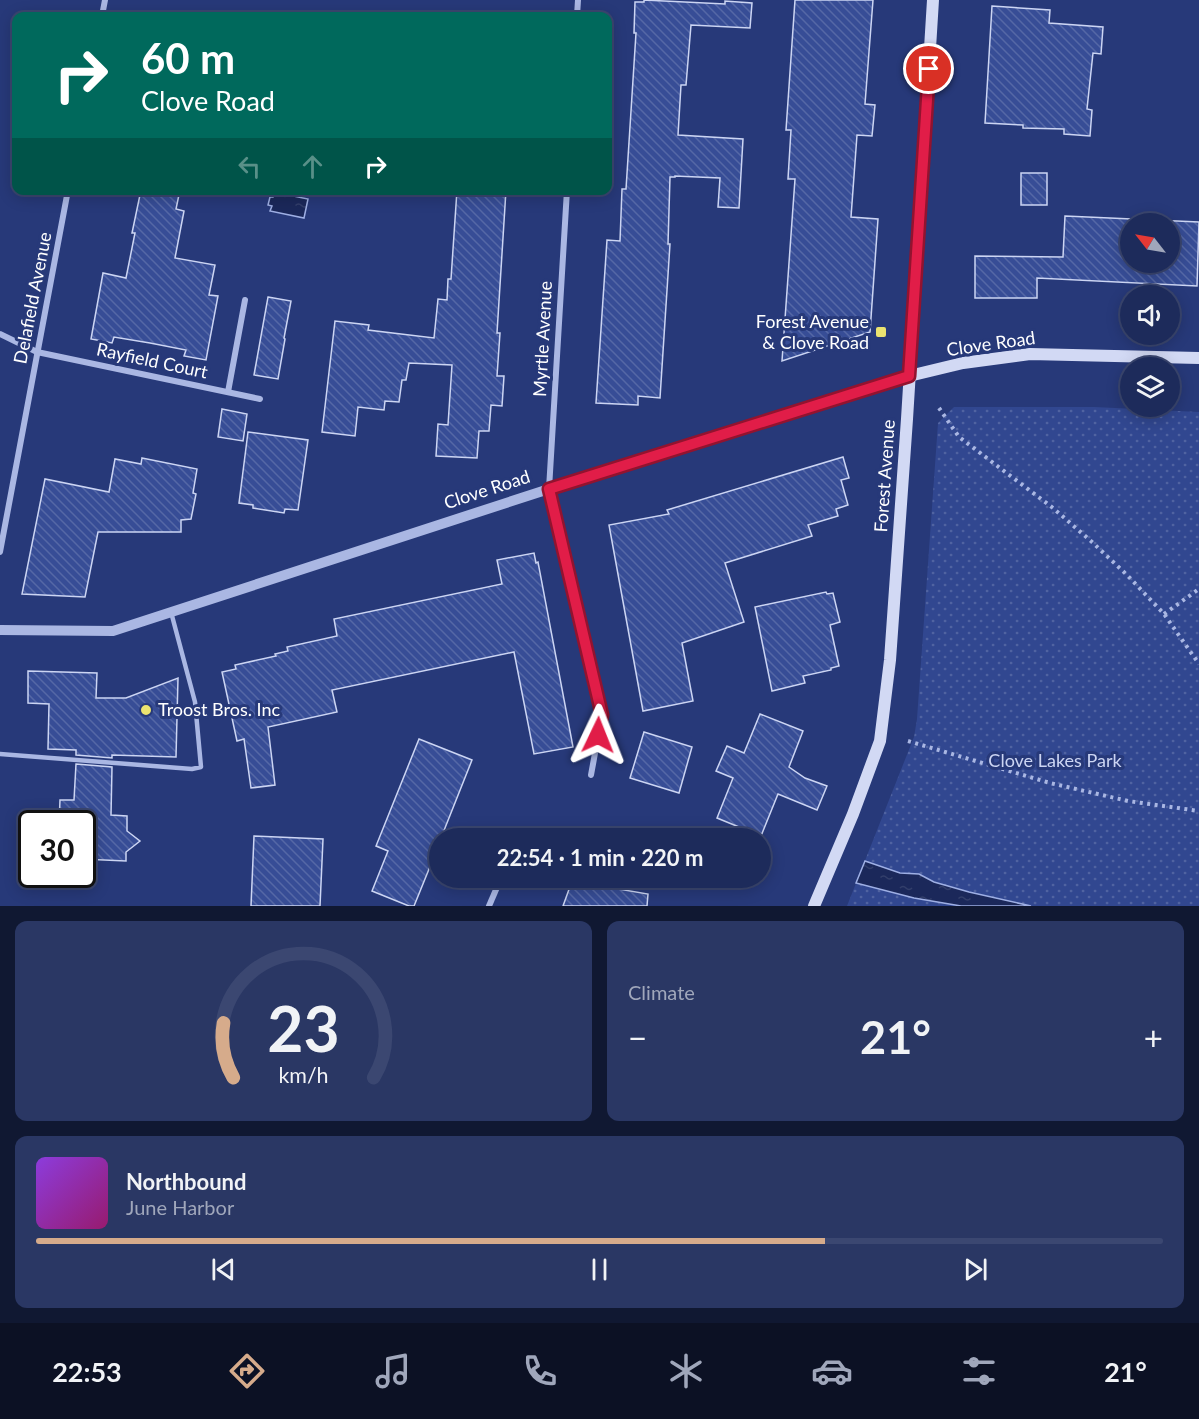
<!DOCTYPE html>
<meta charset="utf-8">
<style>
body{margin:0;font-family:Lato,sans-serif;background:#2a3764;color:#f1f3f6;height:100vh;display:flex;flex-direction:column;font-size:22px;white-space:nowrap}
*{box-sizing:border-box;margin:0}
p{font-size:20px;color:#a0a7bb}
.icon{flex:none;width:33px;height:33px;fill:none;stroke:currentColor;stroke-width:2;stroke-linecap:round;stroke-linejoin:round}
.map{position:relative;height:906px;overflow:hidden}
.details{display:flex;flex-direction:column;gap:15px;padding:15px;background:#101832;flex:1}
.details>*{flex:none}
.banner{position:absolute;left:12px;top:12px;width:600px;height:183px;border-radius:12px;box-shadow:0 3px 15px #0003,0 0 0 2px #3b4771;background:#00695c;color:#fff;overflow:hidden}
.needle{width:39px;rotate:301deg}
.fabs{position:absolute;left:1120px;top:213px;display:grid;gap:12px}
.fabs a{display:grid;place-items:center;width:60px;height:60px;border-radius:50%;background:#1d2b5b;box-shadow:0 3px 15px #0003,0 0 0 2px #3b4771;font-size:30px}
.speed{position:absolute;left:18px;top:810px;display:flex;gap:12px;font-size:30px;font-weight:700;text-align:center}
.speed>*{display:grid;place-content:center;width:78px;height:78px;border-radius:50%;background:#1d2b5b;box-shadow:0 3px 15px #0003,0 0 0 2px #3b4771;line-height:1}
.speed .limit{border:3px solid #111;border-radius:9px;background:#fff;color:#111}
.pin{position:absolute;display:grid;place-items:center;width:51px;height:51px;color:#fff;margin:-26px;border:3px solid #fff;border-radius:50%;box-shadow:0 2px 6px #0007}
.me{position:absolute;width:66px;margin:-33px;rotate:2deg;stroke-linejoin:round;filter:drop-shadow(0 0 4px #0008)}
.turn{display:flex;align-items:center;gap:21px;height:126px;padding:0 30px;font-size:27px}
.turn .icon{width:78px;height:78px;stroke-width:2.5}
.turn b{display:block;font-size:42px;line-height:51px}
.lanes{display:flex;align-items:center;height:57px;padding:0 30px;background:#0003;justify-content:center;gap:30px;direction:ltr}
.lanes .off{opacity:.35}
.big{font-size:45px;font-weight:700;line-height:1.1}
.details .card{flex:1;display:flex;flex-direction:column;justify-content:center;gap:9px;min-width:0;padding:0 21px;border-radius:12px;background:#2a3764}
.details .dial{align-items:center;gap:0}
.dial svg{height:156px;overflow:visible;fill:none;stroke:#3b4771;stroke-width:7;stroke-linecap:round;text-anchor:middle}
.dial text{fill:#f1f3f6;stroke:none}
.song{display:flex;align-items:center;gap:18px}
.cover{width:72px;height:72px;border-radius:9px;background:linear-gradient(135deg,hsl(270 70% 55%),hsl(320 70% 35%))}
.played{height:6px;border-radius:3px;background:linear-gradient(90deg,#d6ab8b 70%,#3b4771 70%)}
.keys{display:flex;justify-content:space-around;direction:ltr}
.heat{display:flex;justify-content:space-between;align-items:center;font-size:33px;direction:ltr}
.details .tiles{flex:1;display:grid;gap:15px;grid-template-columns:1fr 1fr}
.card:last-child{grid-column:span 2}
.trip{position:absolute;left:429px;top:828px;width:342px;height:60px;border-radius:30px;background:#1d2b5b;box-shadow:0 3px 15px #0003,0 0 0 2px #3b4771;font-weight:700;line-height:60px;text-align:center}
.menu{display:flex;height:96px;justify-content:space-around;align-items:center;background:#0c1124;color:#a0a7bb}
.menu .icon{width:42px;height:42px}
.menu .current{color:#d6ab8b}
.menu b{font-size:27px;color:#f1f3f6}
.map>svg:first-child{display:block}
</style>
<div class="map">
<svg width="1199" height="906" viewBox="0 0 1199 906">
<defs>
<pattern id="park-dots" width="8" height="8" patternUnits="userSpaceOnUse" patternTransform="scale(1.5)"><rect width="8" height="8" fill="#314790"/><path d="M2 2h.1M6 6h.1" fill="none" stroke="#5063a1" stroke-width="1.8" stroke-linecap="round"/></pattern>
<pattern id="water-ripples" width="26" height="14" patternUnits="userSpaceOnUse" patternTransform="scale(1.5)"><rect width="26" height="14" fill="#1b285a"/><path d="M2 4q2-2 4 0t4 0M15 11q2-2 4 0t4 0" fill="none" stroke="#323e6a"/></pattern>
<pattern id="building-back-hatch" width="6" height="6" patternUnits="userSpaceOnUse" patternTransform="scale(1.5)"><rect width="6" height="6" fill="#374d96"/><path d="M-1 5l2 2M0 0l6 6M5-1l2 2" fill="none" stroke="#5568a6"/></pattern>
</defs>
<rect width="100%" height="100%" fill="#273979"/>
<!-- park -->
<path fill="url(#park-dots)" d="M954 407H1094L1199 412V906H847L914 737 917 719 938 423Z"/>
<!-- water -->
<g fill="url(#water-ripples)" stroke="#9eafe4" stroke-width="1.5">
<path d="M274 192 308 199 304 218 270 211 272 206 268 205 270 197H273Z"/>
<path d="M865 861 900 873 919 874 934 882 969 892 1031 906H961L914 898 856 883Z"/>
</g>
<!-- building -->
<g fill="url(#building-back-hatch)" stroke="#ccd5f3" stroke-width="1.5" fill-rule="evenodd">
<path d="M644 0 725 4V1L752 3 750 28 691 25 686 85H681L678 135 743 139 739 208 718 207 720 178 675 176V177H670L668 244H670L660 398 638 396V405L596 403 607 240 620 241 622 189H626L636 33H634L635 2H644Z"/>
<path d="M795 0H873L865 104 875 105 872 136 857 135 851 217 878 219 870 332 782 361 795 179H788L791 130H786Z"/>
<path d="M992 6 1050 10 1049 23 1103 27 1101 54 1093 53 1087 109 1092 110 1090 136 1064 134V129L1023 128V125L985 123Z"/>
<rect x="1021" y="173" width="26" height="32"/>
<path d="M141 190H180L176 209 184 211 175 258 215 265 209 295 218 296 206 360 184 356 186 350 150 343 114 337 112 343 91 339 103 273 126 278 135 233H132Z"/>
<path d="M457 190H506L497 333H500L497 376H504L502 406 491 405 489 431H479L477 458 436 456 438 424 448 425 452 365 409 363 406 380H402L399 402 385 401 384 410 358 407 355 436 322 432 335 321 369 325 368 330 434 338 438 299 447 300 448 279H451Z"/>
<path d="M1065 216 1199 222 1197 286 1037 278V298H975V256L1063 257ZM1131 224H1170V262H1131Z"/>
<path d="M268 297 291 301 284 338 285 339 278 379 254 375Z"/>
<path d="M222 409 247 414 243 441 218 437Z"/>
<path d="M248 432 308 440 298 510 285 509 284 513 253 508V505L239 503Z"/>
<path d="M843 457 849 478 841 480 848 505 836 509 838 516 808 525 812 536 725 563 744 622 682 643 693 701 643 711 609 525 669 514 667 510Z"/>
<path d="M142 458 197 469 193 493 196 494 191 519 181 520V532H98L85 597 22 594 45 479 109 492 115 459 141 464Z"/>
<path d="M534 553 536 563 538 562 573 747 534 754 514 652 332 690 337 712 268 727 275 785 251 788 244 739 237 741 222 672 236 669 235 665 276 656 275 654 288 651 287 647 337 636 334 619 502 584 497 560Z"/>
<path d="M826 592 827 594 833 593 840 622 830 625 839 666 831 668V670L803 676 805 683 772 691 755 607Z"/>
<path d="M28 671 97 673 96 698H126L178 678 176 757 112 755V758L76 755V750L48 749 49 704 28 703Z"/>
<path d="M760 714 803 731 789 767 805 778 827 786 817 810 778 794 761 836 717 818 733 778 716 771 727 746 744 753Z"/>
<path d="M644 732 692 747 679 793 630 778Z"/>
<path d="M419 739 472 760 441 838H440V842L414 906H409L372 891 388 851 376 846Z"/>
<path d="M76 764 112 767 111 815 127 816V831L140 841 126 852V861L82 859V824H59L60 800H74Z"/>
<path d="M254 836 323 839 320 906H251Z"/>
<path d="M572 881 648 894 647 906H563Z"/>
</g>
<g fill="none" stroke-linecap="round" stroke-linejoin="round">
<!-- path -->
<g stroke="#aab7e3" stroke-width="4" stroke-dasharray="3 4.5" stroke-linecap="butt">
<path d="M939 408 959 437 1053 508 1092 542 1127 575 1164 614 1199 664"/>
<path d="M1164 614 1199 589"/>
<path d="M908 741 1050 783 1128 801 1199 811"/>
</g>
<!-- service -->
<path stroke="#aab7e3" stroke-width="4.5" d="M0 754 192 769 201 767 195 702 171 612"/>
<!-- minor -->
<g stroke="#aab7e3" stroke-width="6">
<path d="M102 16 105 0"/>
<path d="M577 16 578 0"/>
<path d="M567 190 549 489 602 715 591 775"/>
<path d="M0 334 37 352 260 399"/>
<path d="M228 392 245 300"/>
<path d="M0 552 68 190"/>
<path d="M489 906 501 878"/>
</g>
<!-- tertiary -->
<path stroke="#aab7e3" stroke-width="10" d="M0 630 113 631 549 489 909 376"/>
<!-- secondary -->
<g stroke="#d2d9f4" stroke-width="12">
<path d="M909 376 963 363 1030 354 1199 358"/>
<path d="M814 906 853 814 880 741 890 660 907 419 933 0"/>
</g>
</g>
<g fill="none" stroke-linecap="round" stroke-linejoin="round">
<defs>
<path id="route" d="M598 735 602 715 549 489 909 376 929 69"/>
</defs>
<!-- route casing -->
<use href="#route" stroke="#92132f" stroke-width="15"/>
<!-- route -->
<use href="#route" stroke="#e11d48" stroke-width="10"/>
</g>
<!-- markers -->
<g fill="#ebe370" stroke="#273979" stroke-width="2">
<rect x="875" y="326" width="12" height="12" rx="3"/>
<circle cx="146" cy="710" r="6"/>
</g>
<g text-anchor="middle" stroke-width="6" stroke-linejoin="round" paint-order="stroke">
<!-- street labels -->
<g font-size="18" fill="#fff" stroke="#273979">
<text transform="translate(33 298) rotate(-79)" y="6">Delafield Avenue</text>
<text transform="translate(543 339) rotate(-87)" y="6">Myrtle Avenue</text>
<text transform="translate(991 344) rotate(-8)" y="6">Clove Road</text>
<text transform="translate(152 361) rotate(12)" y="6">Rayfield Court</text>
<text transform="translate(885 476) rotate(-86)" y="6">Forest Avenue</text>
<text transform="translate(487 490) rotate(-18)" y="6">Clove Road</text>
</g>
<!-- poi labels -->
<g font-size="18" fill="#fff" stroke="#273979" text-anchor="end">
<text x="869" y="328">Forest Avenue<tspan x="869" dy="21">&amp; Clove Road</tspan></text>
<text x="158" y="716" text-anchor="start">Troost Bros. Inc</text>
</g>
<!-- park labels -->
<g font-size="18" fill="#ccd5f3" stroke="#273979">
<text x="1055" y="767">Clove Lakes Park</text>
</g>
</g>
</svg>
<div class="fabs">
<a><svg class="needle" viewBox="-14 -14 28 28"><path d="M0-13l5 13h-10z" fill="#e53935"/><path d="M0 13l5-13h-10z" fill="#a0a7bb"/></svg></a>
<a><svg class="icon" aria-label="sound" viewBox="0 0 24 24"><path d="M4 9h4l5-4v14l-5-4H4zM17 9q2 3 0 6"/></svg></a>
<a><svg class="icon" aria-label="layers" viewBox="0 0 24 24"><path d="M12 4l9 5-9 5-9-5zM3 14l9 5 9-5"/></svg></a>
</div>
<div class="speed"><div class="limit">30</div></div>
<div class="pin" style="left:929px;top:69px;background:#d93025"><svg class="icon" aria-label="arrive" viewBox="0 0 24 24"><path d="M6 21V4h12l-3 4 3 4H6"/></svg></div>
<svg class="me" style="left:598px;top:735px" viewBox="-20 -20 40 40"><path d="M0-17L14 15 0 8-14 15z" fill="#e11d48" stroke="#fff" stroke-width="4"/></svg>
<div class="trip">22:54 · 1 min · 220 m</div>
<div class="banner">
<div class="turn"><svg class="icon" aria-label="right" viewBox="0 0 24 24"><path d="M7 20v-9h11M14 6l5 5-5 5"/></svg><div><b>60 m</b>Clove Road</div></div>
<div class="lanes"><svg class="icon off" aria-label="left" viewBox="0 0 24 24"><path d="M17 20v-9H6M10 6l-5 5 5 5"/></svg><svg class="icon off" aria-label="ahead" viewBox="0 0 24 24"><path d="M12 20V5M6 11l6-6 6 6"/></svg><svg class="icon" aria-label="right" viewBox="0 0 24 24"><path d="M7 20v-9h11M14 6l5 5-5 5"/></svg></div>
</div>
</div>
<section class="details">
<div class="tiles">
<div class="card dial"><svg viewBox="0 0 100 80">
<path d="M14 69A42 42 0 1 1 86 69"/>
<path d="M14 69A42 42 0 0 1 9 41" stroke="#d6ab8b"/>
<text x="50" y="56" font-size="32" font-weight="700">23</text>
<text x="50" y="72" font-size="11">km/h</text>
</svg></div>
<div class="card"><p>Climate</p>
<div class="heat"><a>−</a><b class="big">21°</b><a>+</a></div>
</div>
<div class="card">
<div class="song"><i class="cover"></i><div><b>Northbound</b><p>June Harbor</p></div></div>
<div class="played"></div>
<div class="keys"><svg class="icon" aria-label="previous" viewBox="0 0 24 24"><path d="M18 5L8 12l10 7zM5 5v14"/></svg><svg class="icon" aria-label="pause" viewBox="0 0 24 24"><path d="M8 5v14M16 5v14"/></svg><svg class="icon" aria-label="next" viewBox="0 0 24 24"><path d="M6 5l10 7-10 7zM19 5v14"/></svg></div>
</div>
</div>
</section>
<nav class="menu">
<b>22:53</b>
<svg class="icon current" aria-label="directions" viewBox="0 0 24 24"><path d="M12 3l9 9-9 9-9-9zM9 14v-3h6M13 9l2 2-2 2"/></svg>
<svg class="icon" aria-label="music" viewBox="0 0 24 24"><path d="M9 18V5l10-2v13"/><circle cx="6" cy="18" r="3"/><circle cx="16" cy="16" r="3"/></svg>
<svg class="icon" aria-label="phone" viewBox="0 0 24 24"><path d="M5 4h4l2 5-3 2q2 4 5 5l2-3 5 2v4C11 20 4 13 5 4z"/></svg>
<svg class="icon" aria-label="climate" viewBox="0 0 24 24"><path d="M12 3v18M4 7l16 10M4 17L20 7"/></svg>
<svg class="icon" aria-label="car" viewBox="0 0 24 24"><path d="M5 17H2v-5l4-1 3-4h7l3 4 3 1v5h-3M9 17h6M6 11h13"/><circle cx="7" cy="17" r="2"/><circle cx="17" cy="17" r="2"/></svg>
<svg class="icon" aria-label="filters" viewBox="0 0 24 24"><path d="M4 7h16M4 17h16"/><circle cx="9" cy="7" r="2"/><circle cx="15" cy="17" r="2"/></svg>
<b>21°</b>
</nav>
